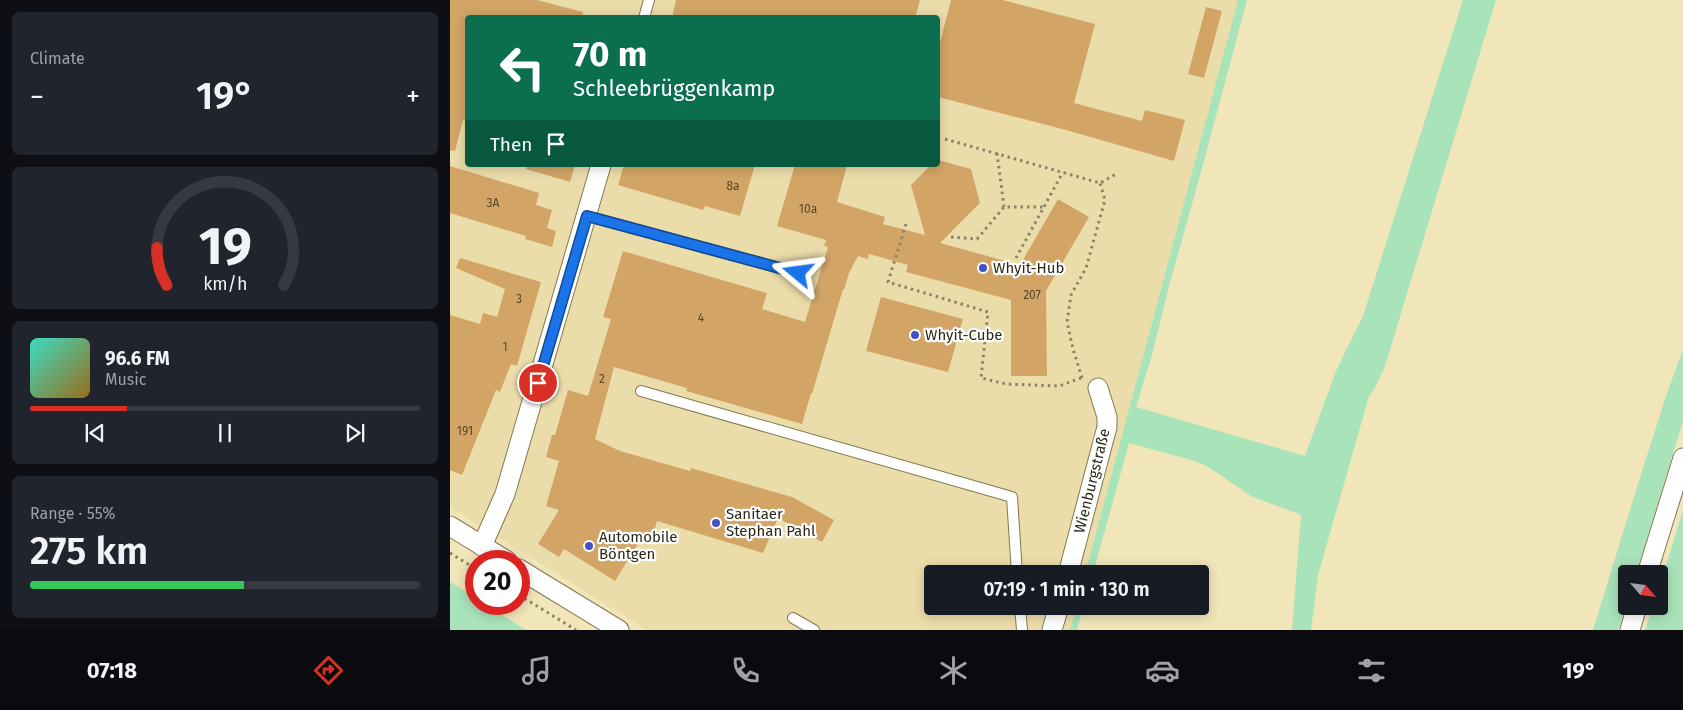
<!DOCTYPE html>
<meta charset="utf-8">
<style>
body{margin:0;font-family:"Fira Sans",sans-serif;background:#20242c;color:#f1f3f6;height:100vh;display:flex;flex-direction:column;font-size:19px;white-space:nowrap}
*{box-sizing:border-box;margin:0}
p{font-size:16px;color:#9ea1a6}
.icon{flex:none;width:28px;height:28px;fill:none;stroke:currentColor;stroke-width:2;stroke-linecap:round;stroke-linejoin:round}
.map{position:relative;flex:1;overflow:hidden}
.drawer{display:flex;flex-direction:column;gap:12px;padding:12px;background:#0d0f14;width:450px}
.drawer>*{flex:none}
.guide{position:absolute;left:15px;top:15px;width:475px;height:152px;border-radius:5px;box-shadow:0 2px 12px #0003;background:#0b6e4f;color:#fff;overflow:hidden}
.needle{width:32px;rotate:118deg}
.controls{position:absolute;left:1168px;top:565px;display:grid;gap:10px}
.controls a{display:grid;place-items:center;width:50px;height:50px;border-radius:5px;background:#171b24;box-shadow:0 2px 12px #0003;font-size:25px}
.speed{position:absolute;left:15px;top:550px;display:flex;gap:10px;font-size:25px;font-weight:700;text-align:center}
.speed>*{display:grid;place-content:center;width:65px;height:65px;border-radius:50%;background:#171b24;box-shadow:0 2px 12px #0003;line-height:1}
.speed .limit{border:8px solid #d22;background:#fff;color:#111}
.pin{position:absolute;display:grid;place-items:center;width:42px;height:42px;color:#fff;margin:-21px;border:2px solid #fff;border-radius:50%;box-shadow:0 1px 5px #0007}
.me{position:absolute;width:55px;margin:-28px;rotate:286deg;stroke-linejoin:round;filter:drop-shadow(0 0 4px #0008)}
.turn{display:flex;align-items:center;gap:18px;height:105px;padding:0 25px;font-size:22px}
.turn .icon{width:65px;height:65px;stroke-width:2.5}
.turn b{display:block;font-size:35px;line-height:42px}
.then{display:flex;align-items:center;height:48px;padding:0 25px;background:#0003;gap:10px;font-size:19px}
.big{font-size:38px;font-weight:600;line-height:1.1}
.drawer .tile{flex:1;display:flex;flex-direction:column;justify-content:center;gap:8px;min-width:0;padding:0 18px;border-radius:8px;background:#20242c}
.drawer .dial{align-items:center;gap:0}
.dial svg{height:130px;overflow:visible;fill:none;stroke:#363941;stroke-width:7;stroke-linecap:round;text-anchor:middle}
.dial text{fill:#f1f3f6;stroke:none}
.song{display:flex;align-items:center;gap:15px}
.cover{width:60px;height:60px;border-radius:8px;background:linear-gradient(135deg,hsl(170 70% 55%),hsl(40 70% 35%))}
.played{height:5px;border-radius:2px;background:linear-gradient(90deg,#d93025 25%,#363941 25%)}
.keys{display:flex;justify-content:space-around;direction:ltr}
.heat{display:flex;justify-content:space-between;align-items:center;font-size:28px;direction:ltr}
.charge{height:8px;border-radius:4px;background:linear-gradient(90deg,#34c759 55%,#363941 0)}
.trip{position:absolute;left:474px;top:565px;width:285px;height:50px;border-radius:5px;background:#171b24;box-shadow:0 2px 12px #0003;font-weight:600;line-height:50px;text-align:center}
.tab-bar{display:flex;height:80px;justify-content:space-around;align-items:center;background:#090b0e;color:#9ea1a6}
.tab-bar .icon{width:35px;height:35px}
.tab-bar .selected{color:#d93025}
.tab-bar b{font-size:22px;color:#f1f3f6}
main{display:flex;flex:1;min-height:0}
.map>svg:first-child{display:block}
</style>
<main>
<section class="drawer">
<div class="tile"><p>Climate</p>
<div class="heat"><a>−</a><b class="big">19°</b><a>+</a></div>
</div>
<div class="tile dial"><svg viewBox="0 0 100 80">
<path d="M14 69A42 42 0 1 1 86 69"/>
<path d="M14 69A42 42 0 0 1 8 46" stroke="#d93025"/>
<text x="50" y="56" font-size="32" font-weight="700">19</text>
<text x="50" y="72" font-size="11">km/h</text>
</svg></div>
<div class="tile">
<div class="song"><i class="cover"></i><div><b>96.6 FM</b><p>Music</p></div></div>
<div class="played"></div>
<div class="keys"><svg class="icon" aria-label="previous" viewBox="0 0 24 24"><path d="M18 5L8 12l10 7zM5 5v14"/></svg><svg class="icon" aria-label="pause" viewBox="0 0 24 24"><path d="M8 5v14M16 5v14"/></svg><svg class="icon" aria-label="next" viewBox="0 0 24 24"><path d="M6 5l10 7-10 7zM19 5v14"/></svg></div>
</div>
<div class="tile"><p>Range · 55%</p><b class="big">275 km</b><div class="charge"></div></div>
</section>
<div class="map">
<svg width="1233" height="630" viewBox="0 0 1233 630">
<rect width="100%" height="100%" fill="#f1e5ba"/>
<!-- built -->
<path fill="#ebddaa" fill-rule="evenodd" d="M0 0H788L635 574H482V606H627L620 630H197L0 507ZM18 18H488V165H18Z"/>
<!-- green -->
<g fill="#a9e3ba">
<path d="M788 0H797L751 172 719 286 702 355 686 407 855 456 886 371 913 316 1013 0H1046L935 366 925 388 919 396 868 575 861 630H842L851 515 801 496 760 468 745 461 679 443 643 574H635Z"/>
<path d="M1233 350V421L1186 574H1176V605L1168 630H1143L1187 487 1218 390Z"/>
<path d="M1233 510V630H1195L1203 606H1209V588Z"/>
<path d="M0 582 26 598V604H35L76 630H0Z"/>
<path d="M627 606H634L627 630H620Z"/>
</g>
<!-- building -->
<g fill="#d2a567">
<path d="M0 0H87L133 12 132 18H18V122L13 120 5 151 0 150Z"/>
<path d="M226 0H470L465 18H222Z"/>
<path d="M501 0H553L645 24 624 103 692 121 695 110 735 120 724 161 616 130 488 97V50Z"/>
<path d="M756 7 772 11 754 78 738 74Z"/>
<path d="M488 160 521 169 530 203 490 243 570 265 608 199 639 217 596 291 597 376H561V300L456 272 458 265 419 254 418 259 408 256 399 273 394 290 393 289 362 394 361 393 352 424 236 391 237 388 164 367 145 439 170 451 240 471 241 468 342 497 384 520 372 542 328 518 313 553 207 521 203 536 194 534 165 581 114 549 109 557 88 544 109 510 96 506 109 461 96 457 102 435H105L118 390 138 396 161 319 153 317 173 251 317 293 312 309 355 322 378 247 374 246 376 240 327 226 345 165H397L387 202 435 217 433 224 475 235 461 185 481 165H488Z"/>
<path d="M77 165H125L120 182 76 169Z"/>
<path d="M174 165H305L290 216 255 206 253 210 168 185Z"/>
<path d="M0 166 89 193 86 205 102 210 97 228 106 231 102 247 75 239 76 236 0 213Z"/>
<path d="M10 258 91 282 67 366 61 364 50 392 46 390 12 475 0 470V315L30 324 33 313 47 317 55 289 6 268Z"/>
<path d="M431 297 513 319 498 372 416 351Z"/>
</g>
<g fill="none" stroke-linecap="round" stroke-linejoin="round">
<defs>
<g id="lane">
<path d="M194 18 199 0"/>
<path d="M137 216 348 273"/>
<path d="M191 391 562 497 567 574"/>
<path d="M570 606 572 630"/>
<path d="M343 618 364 630"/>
</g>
<g id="street">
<path d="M0 526 57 561"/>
<path d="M32 546 55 494 151 165"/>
<path d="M69 569 169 630"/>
<path d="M618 574 657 427V417L648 388"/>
<path d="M1197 574 1233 458"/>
<path d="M602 630 609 606"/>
<path d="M1180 630 1187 606"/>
</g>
</defs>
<!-- lane casing -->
<use href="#lane" stroke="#837850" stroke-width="12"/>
<!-- street casing -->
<use href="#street" stroke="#837850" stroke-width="21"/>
<!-- path -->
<g stroke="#8b8366" stroke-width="3" stroke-dasharray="2.5 4" stroke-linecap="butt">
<path d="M495 139 650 183 666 174"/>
<path d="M547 153 554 207"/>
<path d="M456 224 438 282 538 312 531 378 556 384 609 386 631 378"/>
<path d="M501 237 527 239 554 207H594"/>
<path d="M566 258 613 172"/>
<path d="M632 378 623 349 617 322 621 295 636 268 655 200 650 183"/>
<path d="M0 553 26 569"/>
<path d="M69 595 126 630"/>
</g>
<!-- lane -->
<use href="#lane" stroke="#fff" stroke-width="10"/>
<!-- street -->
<use href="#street" stroke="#fff" stroke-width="19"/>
</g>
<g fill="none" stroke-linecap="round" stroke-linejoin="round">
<defs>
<path id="route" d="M88 383 137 216 348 273"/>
</defs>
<!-- route casing -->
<use href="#route" stroke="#114b97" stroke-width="12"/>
<!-- route -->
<use href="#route" stroke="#1a73e8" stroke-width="9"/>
</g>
<!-- markers -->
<g fill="#454fc4" stroke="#fff" stroke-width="2">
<circle cx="533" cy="268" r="5"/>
<circle cx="465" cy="335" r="5"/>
<circle cx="266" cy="523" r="5"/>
<circle cx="139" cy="546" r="5"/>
</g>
<g text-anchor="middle" stroke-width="4.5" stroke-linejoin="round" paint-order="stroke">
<!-- number labels -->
<g font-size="12" fill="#56472b">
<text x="283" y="190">8a</text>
<text x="43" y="207">3A</text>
<text x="358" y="213">10a</text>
<text x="582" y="299">207</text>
<text x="69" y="303">3</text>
<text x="251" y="322">4</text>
<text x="55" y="351">1</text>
<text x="152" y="383">2</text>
<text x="15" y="435">191</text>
</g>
<!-- poi labels -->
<g font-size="15" fill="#2d2817" stroke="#fff" text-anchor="start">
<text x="543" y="273">Whyit-Hub</text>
<text x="475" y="340">Whyit-Cube</text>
<text x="276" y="519">Sanitaer<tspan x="276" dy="17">Stephan Pahl</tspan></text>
<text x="149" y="542">Automobile<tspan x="149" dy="17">Böntgen</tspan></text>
</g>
<!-- street labels -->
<g font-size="15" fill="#2d2817" stroke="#fff">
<text transform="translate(642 481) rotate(-76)" y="5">Wienburgstraße</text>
</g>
</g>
</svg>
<div class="controls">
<a><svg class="needle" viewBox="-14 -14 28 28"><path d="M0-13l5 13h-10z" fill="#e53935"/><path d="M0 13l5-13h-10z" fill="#9ea1a6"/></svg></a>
</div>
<div class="speed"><div class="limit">20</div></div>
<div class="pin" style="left:88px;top:383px;background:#d93025"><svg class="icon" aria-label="arrive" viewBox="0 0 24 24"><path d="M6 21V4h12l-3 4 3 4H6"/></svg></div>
<svg class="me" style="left:348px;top:273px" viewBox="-20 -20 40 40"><path d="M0-17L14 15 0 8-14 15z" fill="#1a73e8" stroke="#fff" stroke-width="4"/></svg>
<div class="trip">07:19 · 1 min · 130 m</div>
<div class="guide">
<div class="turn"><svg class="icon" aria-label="left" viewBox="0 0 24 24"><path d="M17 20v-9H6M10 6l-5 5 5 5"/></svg><div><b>70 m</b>Schleebrüggenkamp</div></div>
<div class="then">Then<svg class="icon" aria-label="arrive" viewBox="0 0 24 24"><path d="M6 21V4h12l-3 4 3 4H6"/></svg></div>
</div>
</div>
</main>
<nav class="tab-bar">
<b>07:18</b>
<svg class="icon selected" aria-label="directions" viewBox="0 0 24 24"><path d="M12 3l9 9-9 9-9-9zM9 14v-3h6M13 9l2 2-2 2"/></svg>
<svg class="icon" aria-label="music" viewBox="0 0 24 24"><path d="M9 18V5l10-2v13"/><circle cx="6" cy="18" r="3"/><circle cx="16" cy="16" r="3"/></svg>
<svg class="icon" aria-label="phone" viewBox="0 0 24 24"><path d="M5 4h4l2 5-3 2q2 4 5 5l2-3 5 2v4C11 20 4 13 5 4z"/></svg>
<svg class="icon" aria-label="climate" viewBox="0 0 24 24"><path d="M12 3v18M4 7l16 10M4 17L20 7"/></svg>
<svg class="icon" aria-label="car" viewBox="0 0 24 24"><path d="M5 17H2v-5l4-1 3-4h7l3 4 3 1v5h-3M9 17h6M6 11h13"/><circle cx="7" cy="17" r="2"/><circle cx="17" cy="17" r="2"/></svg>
<svg class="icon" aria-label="filters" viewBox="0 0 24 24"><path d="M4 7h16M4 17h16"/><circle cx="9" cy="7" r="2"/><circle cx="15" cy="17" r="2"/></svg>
<b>19°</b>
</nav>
